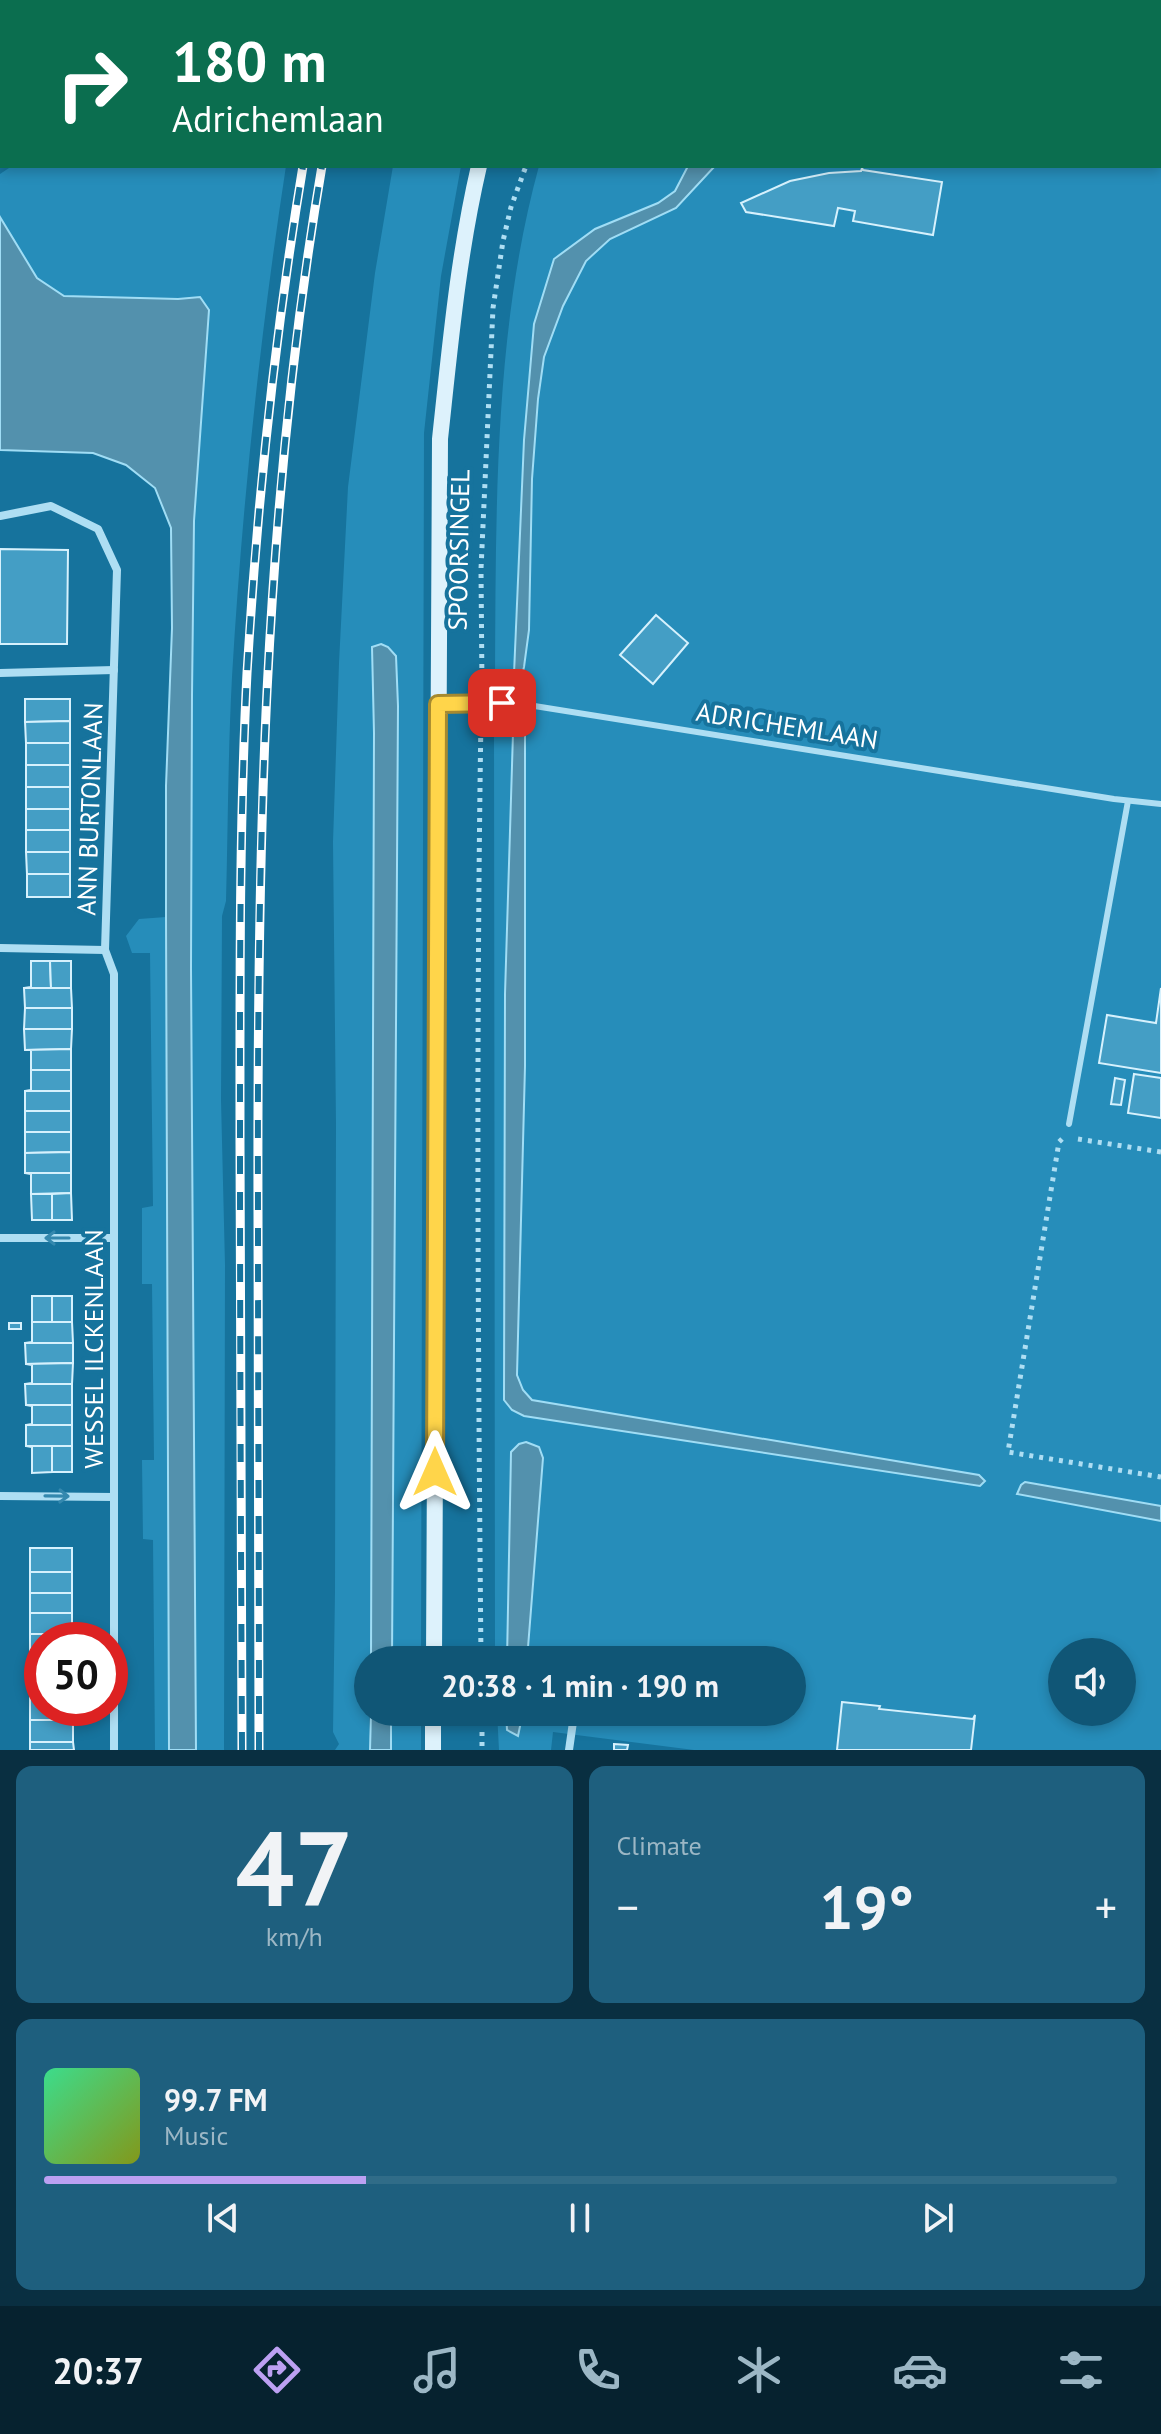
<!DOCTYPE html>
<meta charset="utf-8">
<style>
body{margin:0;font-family:"PT Sans",sans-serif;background:#1e5f7e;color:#f1f3f6;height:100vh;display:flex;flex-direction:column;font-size:30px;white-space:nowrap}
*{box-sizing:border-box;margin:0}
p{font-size:26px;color:#9cb7c5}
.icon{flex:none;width:44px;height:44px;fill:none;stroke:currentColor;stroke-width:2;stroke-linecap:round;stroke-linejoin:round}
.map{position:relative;height:1750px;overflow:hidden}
.side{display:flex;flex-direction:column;gap:16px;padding:16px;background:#092f41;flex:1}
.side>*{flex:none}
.top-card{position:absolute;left:0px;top:0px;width:1162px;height:168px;box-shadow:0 4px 12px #0003;background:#0b6e4f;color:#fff;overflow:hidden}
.buttons{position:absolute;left:1048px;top:1638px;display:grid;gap:16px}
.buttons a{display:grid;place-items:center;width:88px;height:88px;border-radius:50%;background:#105676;box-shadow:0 4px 12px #0003;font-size:40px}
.speed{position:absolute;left:24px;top:1622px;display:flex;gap:16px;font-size:40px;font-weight:700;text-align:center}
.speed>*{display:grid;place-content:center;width:104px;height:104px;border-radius:50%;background:#105676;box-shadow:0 4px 12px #0003;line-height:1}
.speed .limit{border:12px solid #d22;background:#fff;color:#111}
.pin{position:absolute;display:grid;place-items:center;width:68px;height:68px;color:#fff;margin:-34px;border-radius:16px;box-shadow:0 4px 12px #0006}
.me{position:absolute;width:88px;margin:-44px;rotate:0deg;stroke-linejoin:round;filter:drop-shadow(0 0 6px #0008)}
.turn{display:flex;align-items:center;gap:28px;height:168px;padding:0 40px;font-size:36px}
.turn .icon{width:104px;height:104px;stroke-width:2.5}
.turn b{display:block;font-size:56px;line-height:68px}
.big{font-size:60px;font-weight:700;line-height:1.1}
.side .widget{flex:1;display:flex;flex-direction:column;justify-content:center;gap:12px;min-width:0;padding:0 28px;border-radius:16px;background:#1e5f7e}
.side .dial{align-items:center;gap:0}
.dial b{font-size:104px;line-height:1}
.song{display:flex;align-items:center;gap:24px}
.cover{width:96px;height:96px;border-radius:12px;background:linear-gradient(135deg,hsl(150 70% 55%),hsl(70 70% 35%))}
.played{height:8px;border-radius:4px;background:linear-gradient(90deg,#bca0f2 30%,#306c88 30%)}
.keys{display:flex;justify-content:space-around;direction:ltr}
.heat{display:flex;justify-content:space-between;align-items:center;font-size:44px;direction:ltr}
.side .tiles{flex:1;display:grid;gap:16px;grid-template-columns:1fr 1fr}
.widget:last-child{grid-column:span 2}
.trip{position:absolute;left:354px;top:1646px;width:452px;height:80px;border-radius:40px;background:#105676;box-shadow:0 4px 12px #0003;font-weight:700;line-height:80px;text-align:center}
.dock{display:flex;height:128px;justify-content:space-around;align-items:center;background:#06222f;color:#9cb7c5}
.dock .icon{width:56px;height:56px}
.dock .selected{color:#bca0f2}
.dock b{font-size:36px;color:#f1f3f6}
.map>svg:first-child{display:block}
</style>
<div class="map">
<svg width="1161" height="1750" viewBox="0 0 1161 1750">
<rect width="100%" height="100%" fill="#16739d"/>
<!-- green -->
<g fill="#268dba" fill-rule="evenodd">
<path d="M130 0H317L316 2H132Z"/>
<path d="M589 0H855L857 2H589Z"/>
<path d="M1067 0H1161V95L1160 2H1068Z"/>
<path d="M1161 164V1750H694L553 1732 551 1750H499L497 1712H506L507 1730 509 1712H792V1660H511L520 1444 511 1452 510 1460 507 1660H495L494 722H514L517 725 513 733 505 994 504 1399 512 1410 520 684 508 678H495C496 509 494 330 539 166H688L675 191 658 203 595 229 554 259 534 324 524 440 514 651 537 346 565 268 673 199 699 166H1160ZM1062 1652H1122V1712H1062Z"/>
<path d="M12 166H286C260 335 242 507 232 677 228 752 228 827 226 901L222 916 221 1100 225 1265 224 1750H196L191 969 192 695 194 521 209 310 200 297 178 299 64 296 37 278 0 217V174Z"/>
<path d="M393 166H461L441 276 424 433 421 1660H392L398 706 372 647 374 733 371 1660H368L370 1750H335L339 1744 333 1732 335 1591 336 1124 333 842 339 663 348 487 375 273Z"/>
<path d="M166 917 169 1750H155L153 1540 143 1539 142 1460H154L152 1284H142V1208L153 1206 150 953H132L126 936 139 919Z"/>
<rect x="391" y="1712" width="30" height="38"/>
</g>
<!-- water -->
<g fill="#5391ad" stroke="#a0ddf5" stroke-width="2">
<path d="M688 166H715L676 208 610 239 586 261 563 306 544 357 538 399 532 479 529 630 524 667 521 679 514 674 524 440 534 324 554 259 595 229 658 203 675 191Z"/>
<path d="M0 217 37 278 64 296 178 299 200 297 209 310 194 521 192 695 191 969 196 1750H169L166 917V786L172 628 171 528 155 488 126 465 93 453 0 450Z"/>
<path d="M381 644 388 647 396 656 398 706 392 1660H371L374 733 372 647Z"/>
<path d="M517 725 525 728V1066L517 1375 523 1390 532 1400 979 1475 985 1481 980 1486 524 1416 512 1410 504 1400 505 994 513 733Z"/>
<path d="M526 1442 539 1447 543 1458 527 1660H507L511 1452 519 1444Z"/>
<path d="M1025 1482 1161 1506V1521L1017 1494 1021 1485Z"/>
<path d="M371 1712H391V1750H370Z"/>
<path d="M506 1712H523L518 1736 507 1730Z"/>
</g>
<!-- building -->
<g fill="#449ec5" stroke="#d6f1fd" stroke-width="2">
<path d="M862 168 863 170 942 182 933 235 853 221 855 211 838 208 834 226 746 212 741 203 790 181 829 173 861 171Z"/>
<path d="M0 549 68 550 67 644H0Z"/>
<path d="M656 615 688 643 653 684 620 655Z"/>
<path d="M25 699H70V721L25 722Z"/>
<path d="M70 721V743H26L25 722Z"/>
<rect x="26" y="743" width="44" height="22"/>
<rect x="26" y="765" width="44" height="22"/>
<rect x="26" y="787" width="44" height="22"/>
<rect x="26" y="809" width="44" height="21"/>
<rect x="26" y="830" width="44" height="22"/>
<path d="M26 852H70V874H27Z"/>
<rect x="27" y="874" width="43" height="23"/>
<path d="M31 961H50L51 988H24L31 987Z"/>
<path d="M50 961H71V988H51Z"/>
<path d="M24 988H71L72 1008H25Z"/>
<path d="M1161 988V1073L1099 1063 1107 1015 1156 1023Z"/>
<path d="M25 1008H72V1029H24Z"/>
<path d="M24 1029H72L71 1049 25 1050Z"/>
<path d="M71 1049V1070H31V1050H25Z"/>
<path d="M31 1070H71V1091H25L31 1090Z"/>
<path d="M1134 1074 1161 1078V1118L1128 1113Z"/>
<path d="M1115 1078 1125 1080 1121 1105 1111 1104Z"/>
<rect x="25" y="1091" width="46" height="20"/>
<rect x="25" y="1111" width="46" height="21"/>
<path d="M25 1132H71V1152L25 1153Z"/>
<path d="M71 1152V1173H25V1153Z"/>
<path d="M25 1173H71V1193L31 1194V1174Z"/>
<path d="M71 1193 72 1220H52V1194Z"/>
<path d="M31 1194H52V1220H32Z"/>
<rect x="32" y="1296" width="20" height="26"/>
<rect x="52" y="1296" width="20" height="26"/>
<path d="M32 1322H72L73 1343H25L32 1342Z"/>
<rect x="9" y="1323" width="12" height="6"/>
<path d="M25 1343H73V1363L26 1364Z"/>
<path d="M73 1363 72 1384H25L32 1383V1365L26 1364Z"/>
<path d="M25 1384H72V1405H26Z"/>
<path d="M26 1405H72V1425H26L32 1424V1406Z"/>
<rect x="26" y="1425" width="46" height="21"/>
<path d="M26 1446H52V1472L32 1473V1447Z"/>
<rect x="52" y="1446" width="20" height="26"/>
<rect x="30" y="1548" width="42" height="24"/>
<rect x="30" y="1572" width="42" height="21"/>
<rect x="30" y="1593" width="42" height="20"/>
<rect x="30" y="1613" width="42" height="21"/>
<path d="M30 1634H72L73 1635 72 1640H42V1654H30Z"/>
<rect x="30" y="1654" width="12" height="22"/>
<rect x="30" y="1676" width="12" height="22"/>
<path d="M30 1698H42V1708H73V1720H30Z"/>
<path d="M842 1702 880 1706 879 1709 973 1719 975 1715 971 1750H837Z"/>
<rect x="30" y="1720" width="43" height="22"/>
<path d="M30 1742H73L74 1750H30Z"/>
<path d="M614 1744 628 1745 627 1750H614Z"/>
</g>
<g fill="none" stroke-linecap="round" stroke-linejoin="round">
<!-- path -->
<g stroke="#aedef3" stroke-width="5" stroke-dasharray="4 6" stroke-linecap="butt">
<path d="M113 0 115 2"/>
<path d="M868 0 871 2"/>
<path d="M1061 0 1062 2"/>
<path d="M573 2V0"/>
<path d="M0 159 2 158"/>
<path d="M482 688 481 569 493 308 503 241 511 207 526 166"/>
<path d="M481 718C476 1032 478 1346 481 1660"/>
<path d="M1062 1139 1059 1142 1008 1452 1161 1477"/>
<path d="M1078 1139 1161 1152"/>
<path d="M482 1712V1750"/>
</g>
<!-- lane -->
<g stroke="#aedef3" stroke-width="6">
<path d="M442 704H522L1114 799 1161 804"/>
<path d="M1069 1124 1128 801"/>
</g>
<!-- street -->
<g stroke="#aedef3" stroke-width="8">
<path d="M1160 107H1161"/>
<path d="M0 516 51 506 98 529 117 570 105 950 114 974V1750"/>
<path d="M0 673 114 670"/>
<path d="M0 948 105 950"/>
<path d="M0 1238H114"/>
<path d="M0 1496 114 1497"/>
<path d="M569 1750 573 1722"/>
</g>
<!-- secondary -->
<g stroke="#ddf2fc" stroke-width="16">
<path d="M520 2 521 0"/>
<path d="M434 1660 440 439C450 347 458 256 479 166"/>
<path d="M433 1750V1712"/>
</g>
<defs>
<g id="rail">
<path d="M334 2 335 0"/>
<path d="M354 2V0"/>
<path d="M242 1750C241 1548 240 1346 240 1144 240 987 239 830 247 673 257 503 275 334 303 166"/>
<path d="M259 1750C259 1572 258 1394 258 1215 257 861 262 516 322 166"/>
</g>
</defs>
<!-- rail casing -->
<use href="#rail" stroke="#fff" stroke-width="9"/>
<!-- rail -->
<use href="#rail" stroke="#16739d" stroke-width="6" stroke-dasharray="18" stroke-linecap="butt"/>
</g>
<!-- one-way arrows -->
<defs><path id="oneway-shaft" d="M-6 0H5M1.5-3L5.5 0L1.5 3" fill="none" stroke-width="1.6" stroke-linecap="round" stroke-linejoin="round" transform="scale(2)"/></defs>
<g stroke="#3488ae">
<use href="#oneway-shaft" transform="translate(57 1238) rotate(180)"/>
<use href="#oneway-shaft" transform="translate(57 1496) rotate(1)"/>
</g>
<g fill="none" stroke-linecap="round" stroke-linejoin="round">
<defs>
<path id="route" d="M435 1472 438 704 502 703"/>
</defs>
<!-- route casing -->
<use href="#route" stroke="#a68a30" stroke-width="20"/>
<!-- route -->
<use href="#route" stroke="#ffd54a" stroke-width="14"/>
</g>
<g text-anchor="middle" stroke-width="8" stroke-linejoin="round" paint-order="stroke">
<!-- street labels -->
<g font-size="26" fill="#fff" stroke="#16739d">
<text transform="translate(459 550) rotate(-89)" y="9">SPOORSINGEL</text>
<text transform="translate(787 726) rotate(9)" y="9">ADRICHEMLAAN</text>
<text transform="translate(90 809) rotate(-88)" y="9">ANN BURTONLAAN</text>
<text transform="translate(94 1349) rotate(-90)" y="9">WESSEL ILCKENLAAN</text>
</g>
</g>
</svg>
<div class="buttons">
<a><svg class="icon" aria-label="sound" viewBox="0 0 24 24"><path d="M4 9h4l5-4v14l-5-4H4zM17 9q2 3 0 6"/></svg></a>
</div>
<div class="speed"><div class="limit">50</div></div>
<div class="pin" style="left:502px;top:703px;background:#d93025"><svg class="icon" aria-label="arrive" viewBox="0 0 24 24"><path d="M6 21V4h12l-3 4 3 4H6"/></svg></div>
<svg class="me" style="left:435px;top:1472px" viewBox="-20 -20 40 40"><path d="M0-17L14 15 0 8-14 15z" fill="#ffd54a" stroke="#fff" stroke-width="4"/></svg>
<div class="trip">20:38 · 1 min · 190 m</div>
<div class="top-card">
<div class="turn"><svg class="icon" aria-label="right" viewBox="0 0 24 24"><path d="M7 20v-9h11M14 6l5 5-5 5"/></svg><div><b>180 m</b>Adrichemlaan</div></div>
</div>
</div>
<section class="side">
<div class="tiles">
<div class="widget dial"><b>47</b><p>km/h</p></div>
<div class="widget"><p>Climate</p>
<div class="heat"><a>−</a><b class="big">19°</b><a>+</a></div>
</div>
<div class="widget">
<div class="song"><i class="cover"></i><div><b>99.7 FM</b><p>Music</p></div></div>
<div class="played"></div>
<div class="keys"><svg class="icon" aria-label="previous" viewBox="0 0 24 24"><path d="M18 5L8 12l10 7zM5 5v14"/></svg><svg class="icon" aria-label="pause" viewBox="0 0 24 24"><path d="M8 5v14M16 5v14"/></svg><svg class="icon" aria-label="next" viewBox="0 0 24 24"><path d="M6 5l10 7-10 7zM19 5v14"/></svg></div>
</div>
</div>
</section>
<nav class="dock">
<b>20:37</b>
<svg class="icon selected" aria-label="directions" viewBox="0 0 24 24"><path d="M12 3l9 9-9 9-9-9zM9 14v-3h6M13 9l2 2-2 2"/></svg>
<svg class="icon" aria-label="music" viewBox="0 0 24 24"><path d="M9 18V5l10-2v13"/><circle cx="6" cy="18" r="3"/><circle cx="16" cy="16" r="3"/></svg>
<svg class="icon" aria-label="phone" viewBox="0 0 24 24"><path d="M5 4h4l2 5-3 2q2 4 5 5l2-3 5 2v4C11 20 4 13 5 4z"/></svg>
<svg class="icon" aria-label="climate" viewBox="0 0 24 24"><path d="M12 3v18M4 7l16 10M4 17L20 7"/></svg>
<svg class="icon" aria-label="car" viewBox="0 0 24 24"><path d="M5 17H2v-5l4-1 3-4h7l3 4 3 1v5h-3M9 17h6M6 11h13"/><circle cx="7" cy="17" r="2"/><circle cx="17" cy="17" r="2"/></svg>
<svg class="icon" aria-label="filters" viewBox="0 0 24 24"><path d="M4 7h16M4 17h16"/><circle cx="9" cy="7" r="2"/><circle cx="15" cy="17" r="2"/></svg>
</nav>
